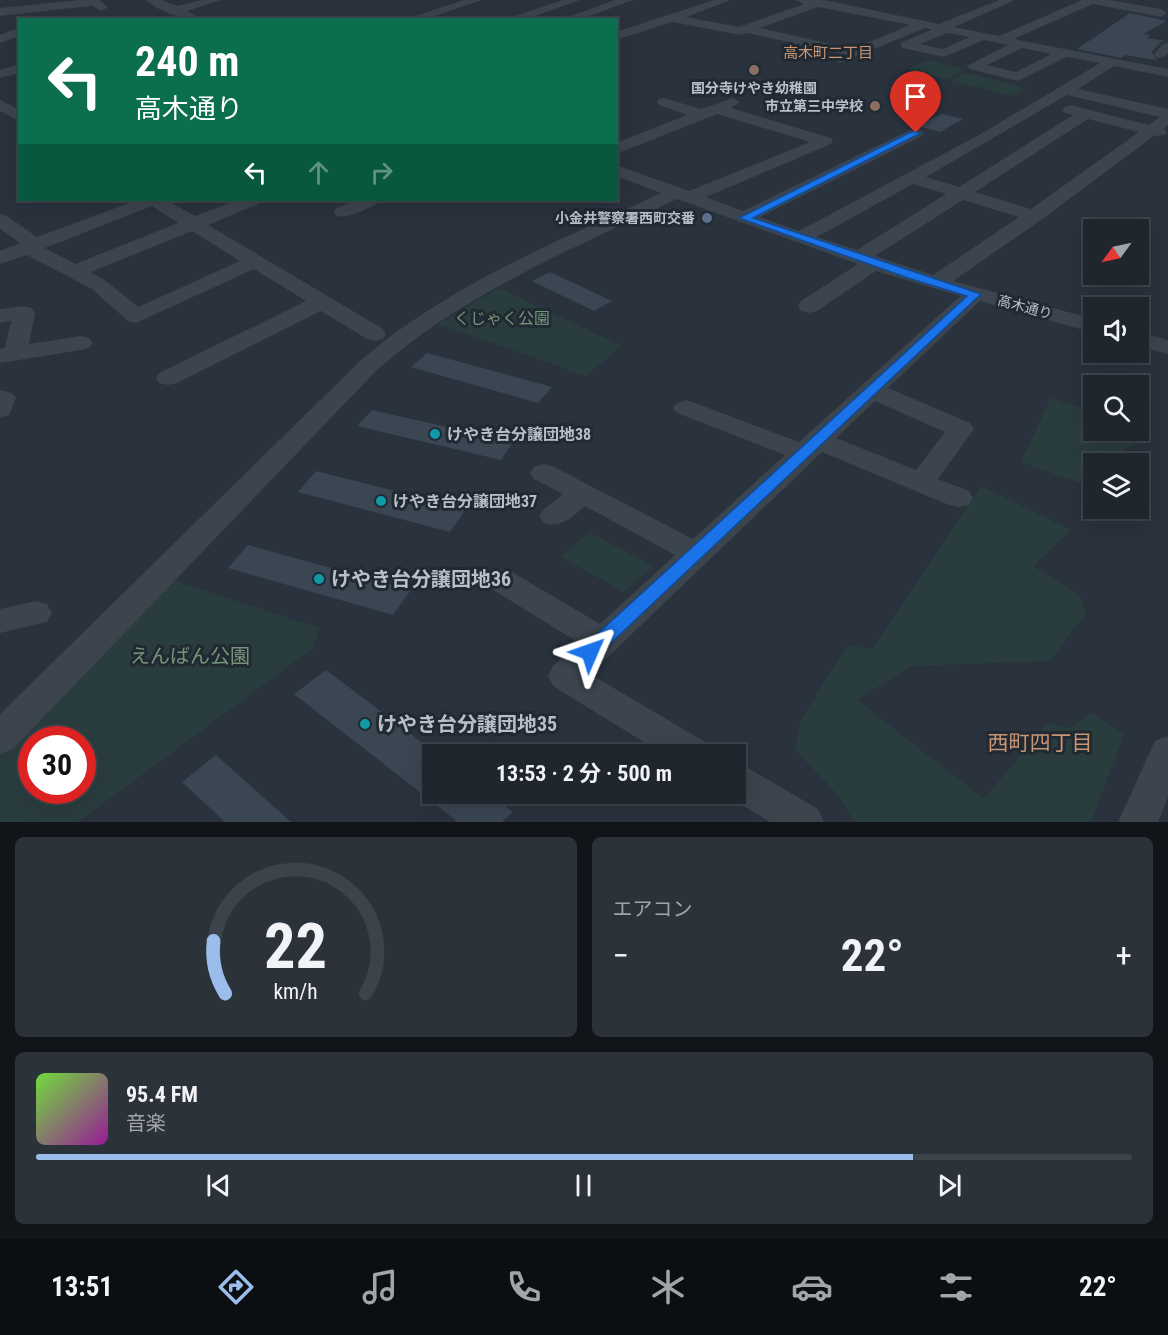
<!DOCTYPE html>
<html lang="ja">
<meta charset="utf-8">
<style>
body{margin:0;font-family:"Roboto Condensed","Noto Sans JP",sans-serif;background:#2c323a;color:#f1f3f6;height:100vh;display:flex;flex-direction:column;font-size:22px;white-space:nowrap}
*{box-sizing:border-box;margin:0}
p{font-size:20px;color:#a1a5aa}
.icon{flex:none;width:33px;height:33px;fill:none;stroke:currentColor;stroke-width:2;stroke-linecap:round;stroke-linejoin:round}
.map{position:relative;height:822px;overflow:hidden}
.side{display:flex;flex-direction:column;gap:15px;padding:15px;background:#111519;flex:1}
.side>*{flex:none}
.hud{position:absolute;left:18px;top:18px;width:600px;height:183px;border-radius:0px;box-shadow:0 6px 24px #0002,0 0 0 2px #3c434a;background:#0b6e4f;color:#fff;overflow:hidden}
.needle{width:39px;rotate:237deg}
.fabs{position:absolute;left:1083px;top:219px;display:grid;gap:12px}
.fabs a{display:grid;place-items:center;width:66px;height:66px;border-radius:0px;background:#1f262e;box-shadow:0 6px 24px #0002,0 0 0 2px #3c434a;font-size:30px}
.speed{position:absolute;left:18px;top:726px;display:flex;gap:12px;font-size:30px;font-weight:700;text-align:center}
.speed>*{display:grid;place-content:center;width:78px;height:78px;border-radius:50%;background:#1f262e;box-shadow:0 6px 24px #0002,0 0 0 2px #3c434a;line-height:1}
.speed .limit{border:9px solid #d22;background:#fff;color:#111}
.pin{position:absolute;display:grid;place-items:center;width:51px;height:51px;color:#fff;margin:-62px -26px;border-radius:50% 50% 50% 0;rotate:-45deg;box-shadow:0 0 6px #0007}
.pin .icon{rotate:45deg}
.me{position:absolute;width:66px;margin:-33px;rotate:47deg;stroke-linejoin:round;filter:drop-shadow(0 0 4px #0008)}
.turn{display:flex;align-items:center;gap:21px;height:126px;padding:0 18px;font-size:27px}
.turn .icon{width:78px;height:78px;stroke-width:2.5}
.turn b{display:block;font-size:42px;line-height:51px}
.lanes{display:flex;align-items:center;height:57px;padding:0 18px;background:#0003;justify-content:center;gap:30px;direction:ltr}
.lanes .off{opacity:.35}
.big{font-size:45px;font-weight:700;line-height:1.1}
.side .tile{flex:1;display:flex;flex-direction:column;justify-content:center;gap:9px;min-width:0;padding:0 21px;border-radius:9px;background:#2c323a}
.side .dial{align-items:center;gap:0}
.dial svg{height:156px;overflow:visible;fill:none;stroke:#3c434a;stroke-width:7;stroke-linecap:round;text-anchor:middle}
.dial text{fill:#f1f3f6;stroke:none}
.song{display:flex;align-items:center;gap:18px}
.cover{width:72px;height:72px;border-radius:9px;background:linear-gradient(135deg,hsl(100 70% 55%),hsl(300 70% 35%))}
.played{height:6px;border-radius:3px;background:linear-gradient(90deg,#9abdec 80%,#3c434a 80%)}
.keys{display:flex;justify-content:space-around;direction:ltr}
.heat{display:flex;justify-content:space-between;align-items:center;font-size:33px;direction:ltr}
.side .tiles{flex:1;display:grid;gap:15px;grid-template-columns:1fr 1fr}
.tile:last-child{grid-column:span 2}
.trip{position:absolute;left:422px;top:744px;width:324px;height:60px;border-radius:0px;background:#1f262e;box-shadow:0 6px 24px #0002,0 0 0 2px #3c434a;font-weight:700;line-height:60px;text-align:center}
.tab-bar{display:flex;height:96px;justify-content:space-around;align-items:center;background:#0c0f12;color:#a1a5aa}
.tab-bar .icon{width:42px;height:42px}
.tab-bar .active{color:#9abdec}
.tab-bar b{font-size:27px;color:#f1f3f6}
.map>svg:first-child{display:block}
</style>
<div class="map">
<svg width="1168" height="822" viewBox="0 0 1168 822">
<rect width="100%" height="100%" fill="#29323d"/>
<!-- green -->
<g fill="#2a3d3e" fill-rule="evenodd">
<path d="M928 60 966 69 946 79 907 69Z"/>
<path d="M966 73 1026 88 1011 96 976 86 973 87 951 82 954 80 953 79Z"/>
<path d="M499 288 622 346 586 376 438 324Z"/>
<path d="M1051 398 1093 411 1094 430H1138L1139 426 1151 434 1111 458 1113 463 1094 464 1093 488 1021 462Z"/>
<path d="M981 486 1071 530 1033 566 1080 596 1086 613 1050 661 911 666 857 700 984 799 1048 722 1069 728 1092 713 1124 734 1091 822H854L838 795 795 750 801 720 847 645 873 649Z"/>
<path d="M589 532 653 566 624 592 561 557Z"/>
<path d="M172 580 320 628 313 648 78 822H0V752ZM32 740H82V790H32Z"/>
</g>
<!-- building -->
<g fill="#3b4653">
<path d="M1130 13 1167 21 1143 34 1150 35 1147 38 1166 41 1161 42 1152 52 1157 60 1125 55 1121 58 1077 49Z"/>
<path d="M942 114 963 119 940 132 918 126Z"/>
<path d="M550 272 612 301 594 311 532 281Z"/>
<path d="M427 353 552 387 538 403 411 367Z"/>
<path d="M372 410 513 442 501 460 357 426Z"/>
<path d="M316 471 466 509 450 532 298 492Z"/>
<path d="M248 545 411 590 393 615 228 568Z"/>
<path d="M326 670 432 750V794H488L513 812 502 822H458L294 694Z"/>
<path d="M216 755 291 822H225L182 782Z"/>
</g>
<g fill="none" stroke-linecap="round" stroke-linejoin="round">
<!-- minor -->
<g fill="#3c444d" fill-rule="evenodd">
<path d="M80 0H99L108 7 102 11 92 6 0 16V8Z"/>
<path d="M146 0H162L177 6 202 0H221L187 11 204 20C185 20 160 13 146 0Z"/>
<path d="M464 0H482L423 20H403Z"/>
<path d="M562 0H580L524 20H504Z"/>
<path d="M615 0H633L579 20H559Z"/>
<path d="M714 0H731L686 17 739 27 804 4 795 0H824L939 24 999 0H1015L954 27 999 36 1082 0H1110L1161 9 1167 13 1161 17 1093 4 1014 39 1168 69V77L1114 66 1078 89 1168 109V125L1164 128 1167 132 1165 135 1154 136 1041 220 953 281 1094 319V333L980 301 888 388 970 423 974 429 938 479 969 491 973 498 969 505 959 507 949 505 822 452 590 674 707 743 712 754H663L553 686 548 676 553 666 579 643 490 588 485 580 490 572 501 569 512 572 600 624 675 555 585 506C571 518 562 528 544 523L539 516 544 509 563 494 534 479 530 473 534 467 544 464 554 467 693 539 785 455 677 413 673 408 677 403 686 400 695 403 799 442 960 296 876 271 817 311 809 313 801 311 798 306 801 301 858 264 677 199C573 249 463 293 376 371L13 749 0 754V714L360 361C447 285 557 242 661 193L616 176V165L689 191 810 142 717 114 616 154V143L687 115 659 105 657 102 659 99 664 98 701 109 733 98 740 102 731 108 831 138 833 141 831 144 706 197 743 211 910 130H922L924 133 922 136 760 217 799 231 979 135 1100 63 1067 57 1018 81 969 69 967 66 1008 45 984 40 944 57 902 48 901 45 902 42 932 30 925 28 840 63 833 59 841 54 747 33 740 35 672 22 616 40V32ZM818 7 910 25 853 49 760 28ZM947 33 970 37 943 49 920 44ZM1022 48 1052 54 1016 72 987 65ZM1067 95 1160 117 1149 125 1070 105 1065 107 1062 110 1065 113 1073 115 959 187 926 177ZM1088 119 1139 132 1031 209 975 192ZM913 184 946 194 857 250 817 237ZM963 200 1019 217 933 275 875 256ZM875 401 945 432 916 470 836 438Z"/>
<path d="M20 27V36L0 43V35Z"/>
<path d="M1168 43V54L1161 58 1156 57 1154 54 1163 44Z"/>
<path d="M20 64V73L0 78V70Z"/>
<path d="M0 100 20 110V122L0 111Z"/>
<path d="M137 200H166L195 216 237 200H261L258 204 208 225 383 329 386 334 383 339 375 341 367 339 321 311 177 383 168 385 159 383 156 378 159 373 306 301 254 269 136 323 128 321 92 289 27 255 0 264V251L20 243 0 229V214L7 216 37 237ZM152 206 178 223 75 264 45 248ZM192 231 240 261 138 307 106 281 91 272Z"/>
<path d="M357 200H380L377 204C365 209 350 219 336 216L334 212 336 208Z"/>
<path d="M24 306 32 308 35 313 29 344 81 336 89 338 93 343 89 348 81 350 0 363V349L5 348 11 321 0 323V309Z"/>
<path d="M1138 332 1168 340V354L1138 346Z"/>
<path d="M0 390 12 393 16 398 9 415 0 418Z"/>
<path d="M36 601 47 604 52 613 47 622 0 633V609Z"/>
<path d="M1168 736V797L1158 822H1118L1155 741Z"/>
<path d="M735 763 748 768 818 809 824 822H770L724 794H735Z"/>
</g>
</g>
<!-- route -->
<path fill="#1a73e8" stroke="#114b97" stroke-width="1.5" d="M913 131 921 133 753 218 981 294 596 657 590 659 583 657 580 652 583 647 967 296 908 278 739 218Z"/>
<!-- markers -->
<g fill="#8d6e63" stroke="#212933" stroke-width="2">
<circle cx="754" cy="70" r="6"/>
<circle cx="875" cy="106" r="6"/>
</g>
<circle fill="#5c6f8a" stroke="#212933" stroke-width="2" cx="707" cy="218" r="6"/>
<g fill="#0f9aa8" stroke="#212933" stroke-width="2">
<circle cx="435" cy="434" r="6"/>
<circle cx="381" cy="501" r="6"/>
<circle cx="319" cy="579" r="6"/>
<circle cx="365" cy="724" r="6"/>
</g>
<g text-anchor="middle" stroke-width="6" stroke-linejoin="round" paint-order="stroke">
<!-- far-poi labels -->
<g font-size="14" font-weight="bold" fill="#b9bfc8" stroke="#212933" text-anchor="end">
<text x="754" y="93" text-anchor="middle">国分寺けやき幼稚園</text>
<text x="863" y="111">市立第三中学校</text>
<text x="695" y="223">小金井警察署西町交番</text>
</g>
<!-- far-street labels -->
<g font-size="14" fill="#b9bfc8" stroke="#212933">
<text transform="translate(1025 307) rotate(15)" y="5">高木通り</text>
</g>
<!-- far-neighbourhood labels -->
<g font-size="15" fill="#c99573" stroke="#212933">
<text x="828" y="58">高木町二丁目</text>
</g>
<!-- park labels -->
<g font-size="16" fill="#739679" stroke="#212933">
<text x="502" y="324">くじゃく公園</text>
</g>
<!-- poi labels -->
<g font-size="16" font-weight="bold" fill="#b9bfc8" stroke="#212933" text-anchor="start">
<text x="447" y="440">けやき台分譲団地38</text>
<text x="393" y="507">けやき台分譲団地37</text>
</g>
<!-- near-poi labels -->
<g font-size="20" font-weight="bold" fill="#b9bfc8" stroke="#212933" text-anchor="start">
<text x="331" y="586">けやき台分譲団地36</text>
<text x="377" y="731">けやき台分譲団地35</text>
</g>
<!-- near-park labels -->
<g font-size="20" fill="#739679" stroke="#212933">
<text x="190" y="663">えんばん公園</text>
</g>
<!-- near-neighbourhood labels -->
<g font-size="21" fill="#c99573" stroke="#212933">
<text x="1040" y="750">西町四丁目</text>
</g>
</g>
</svg>
<div class="fabs">
<a><svg class="needle" viewBox="-14 -14 28 28"><path d="M0-13l5 13h-10z" fill="#e53935"/><path d="M0 13l5-13h-10z" fill="#a1a5aa"/></svg></a>
<a><svg class="icon" aria-label="sound" viewBox="0 0 24 24"><path d="M4 9h4l5-4v14l-5-4H4zM17 9q2 3 0 6"/></svg></a>
<a><svg class="icon" aria-label="search" viewBox="0 0 24 24"><circle cx="10" cy="10" r="6"/><path d="M15 15l6 6"/></svg></a>
<a><svg class="icon" aria-label="layers" viewBox="0 0 24 24"><path d="M12 4l9 5-9 5-9-5zM3 14l9 5 9-5"/></svg></a>
</div>
<div class="speed"><div class="limit">30</div></div>
<div class="pin" style="left:916px;top:133px;background:#d93025"><svg class="icon" aria-label="arrive" viewBox="0 0 24 24"><path d="M6 21V4h12l-3 4 3 4H6"/></svg></div>
<svg class="me" style="left:590px;top:652px" viewBox="-20 -20 40 40"><path d="M0-17L14 15 0 8-14 15z" fill="#1a73e8" stroke="#fff" stroke-width="4"/></svg>
<div class="trip">13:53 · 2 分 · 500 m</div>
<div class="hud">
<div class="turn"><svg class="icon" aria-label="left" viewBox="0 0 24 24"><path d="M17 20v-9H6M10 6l-5 5 5 5"/></svg><div><b>240 m</b>高木通り</div></div>
<div class="lanes"><svg class="icon" aria-label="left" viewBox="0 0 24 24"><path d="M17 20v-9H6M10 6l-5 5 5 5"/></svg><svg class="icon off" aria-label="ahead" viewBox="0 0 24 24"><path d="M12 20V5M6 11l6-6 6 6"/></svg><svg class="icon off" aria-label="right" viewBox="0 0 24 24"><path d="M7 20v-9h11M14 6l5 5-5 5"/></svg></div>
</div>
</div>
<section class="side">
<div class="tiles">
<div class="tile dial"><svg viewBox="0 0 100 80">
<path d="M14 69A42 42 0 1 1 86 69"/>
<path d="M14 69A42 42 0 0 1 8 42" stroke="#9abdec"/>
<text x="50" y="56" font-size="32" font-weight="700">22</text>
<text x="50" y="72" font-size="11">km/h</text>
</svg></div>
<div class="tile"><p>エアコン</p>
<div class="heat"><a>−</a><b class="big">22°</b><a>+</a></div>
</div>
<div class="tile">
<div class="song"><i class="cover"></i><div><b>95.4 FM</b><p>音楽</p></div></div>
<div class="played"></div>
<div class="keys"><svg class="icon" aria-label="previous" viewBox="0 0 24 24"><path d="M18 5L8 12l10 7zM5 5v14"/></svg><svg class="icon" aria-label="pause" viewBox="0 0 24 24"><path d="M8 5v14M16 5v14"/></svg><svg class="icon" aria-label="next" viewBox="0 0 24 24"><path d="M6 5l10 7-10 7zM19 5v14"/></svg></div>
</div>
</div>
</section>
<nav class="tab-bar">
<b>13:51</b>
<svg class="icon active" aria-label="directions" viewBox="0 0 24 24"><path d="M12 3l9 9-9 9-9-9zM9 14v-3h6M13 9l2 2-2 2"/></svg>
<svg class="icon" aria-label="music" viewBox="0 0 24 24"><path d="M9 18V5l10-2v13"/><circle cx="6" cy="18" r="3"/><circle cx="16" cy="16" r="3"/></svg>
<svg class="icon" aria-label="phone" viewBox="0 0 24 24"><path d="M5 4h4l2 5-3 2q2 4 5 5l2-3 5 2v4C11 20 4 13 5 4z"/></svg>
<svg class="icon" aria-label="climate" viewBox="0 0 24 24"><path d="M12 3v18M4 7l16 10M4 17L20 7"/></svg>
<svg class="icon" aria-label="car" viewBox="0 0 24 24"><path d="M5 17H2v-5l4-1 3-4h7l3 4 3 1v5h-3M9 17h6M6 11h13"/><circle cx="7" cy="17" r="2"/><circle cx="17" cy="17" r="2"/></svg>
<svg class="icon" aria-label="filters" viewBox="0 0 24 24"><path d="M4 7h16M4 17h16"/><circle cx="9" cy="7" r="2"/><circle cx="15" cy="17" r="2"/></svg>
<b>22°</b>
</nav>
